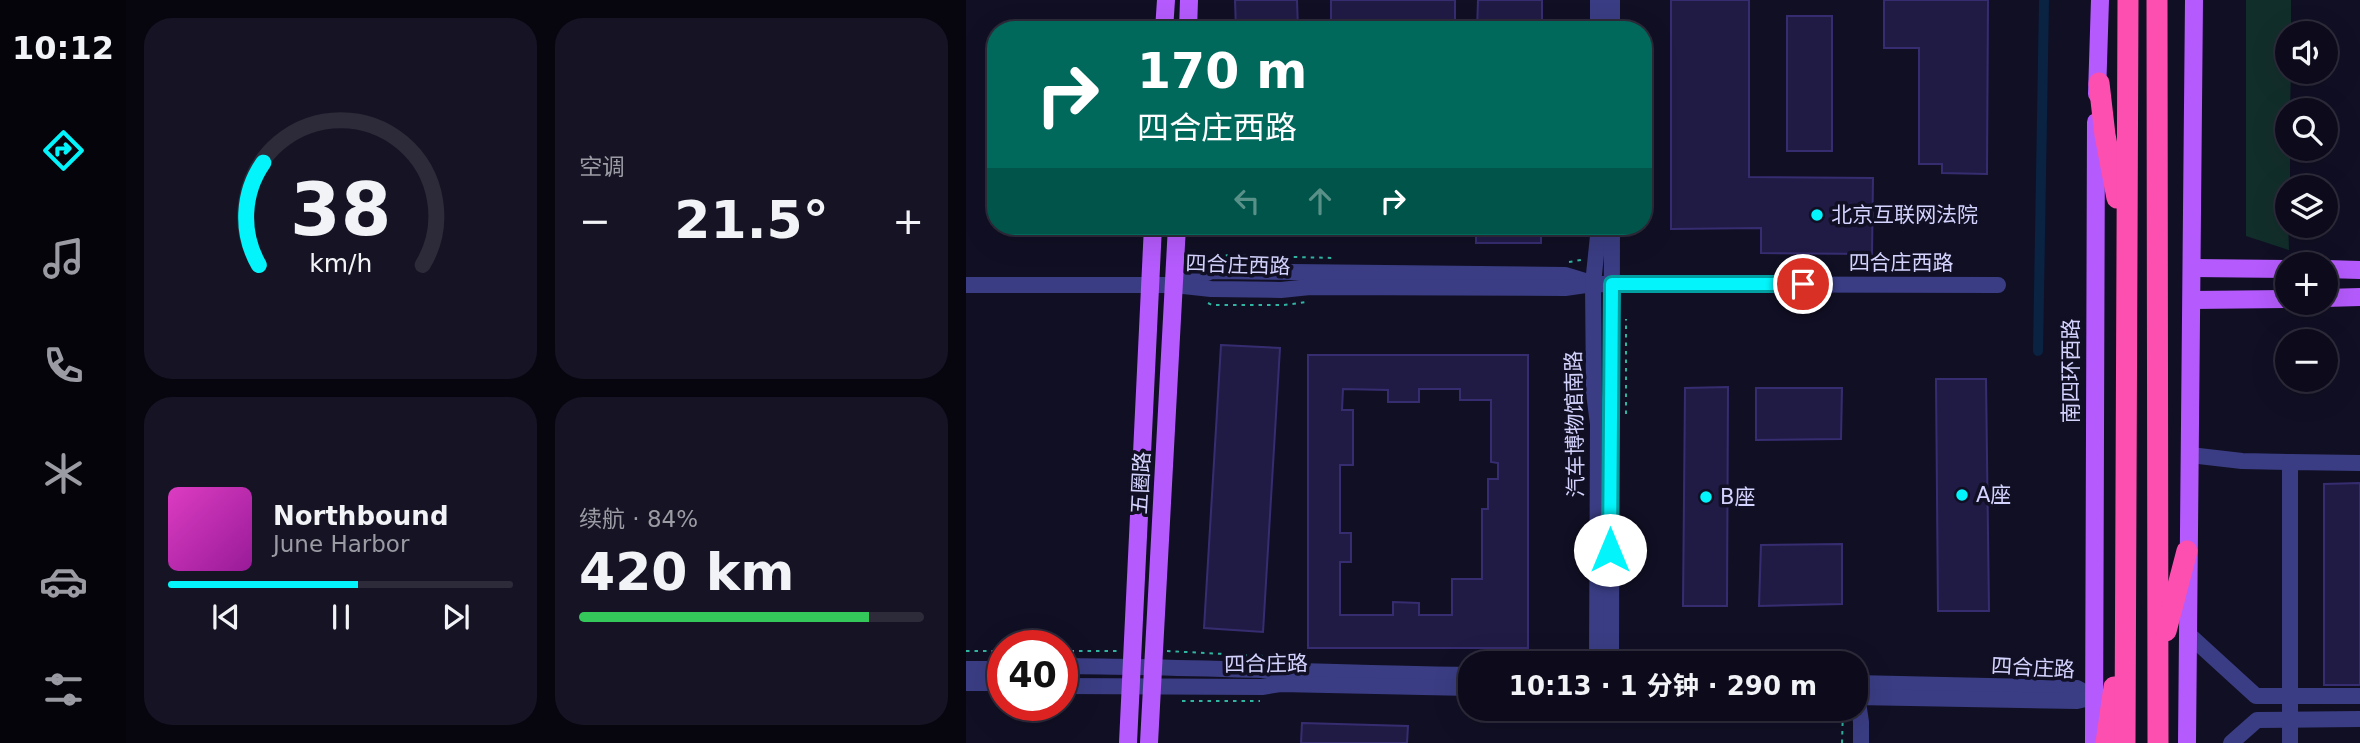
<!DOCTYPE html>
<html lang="zh">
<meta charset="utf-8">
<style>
body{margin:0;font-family:"DejaVu Sans","Noto Sans SC",sans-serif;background:#161424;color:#f1f3f6;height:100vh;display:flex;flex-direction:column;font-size:26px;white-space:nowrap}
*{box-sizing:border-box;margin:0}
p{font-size:23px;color:#9a9ba3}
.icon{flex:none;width:38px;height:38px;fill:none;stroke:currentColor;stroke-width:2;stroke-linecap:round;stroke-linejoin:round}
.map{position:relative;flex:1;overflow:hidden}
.drawer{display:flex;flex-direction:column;gap:18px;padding:18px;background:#07060f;width:840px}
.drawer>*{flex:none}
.guide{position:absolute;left:21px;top:21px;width:665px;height:214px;border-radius:28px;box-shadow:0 7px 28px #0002,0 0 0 2px #2d2b3a;background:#00695c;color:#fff;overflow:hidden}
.buttons{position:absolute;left:1309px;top:21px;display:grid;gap:14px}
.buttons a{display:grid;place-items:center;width:63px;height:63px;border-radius:50%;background:#0d0b1b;box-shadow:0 7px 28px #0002,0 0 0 2px #2d2b3a;font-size:35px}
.speed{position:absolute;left:21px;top:630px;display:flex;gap:14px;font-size:35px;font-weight:700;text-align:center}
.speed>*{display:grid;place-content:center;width:91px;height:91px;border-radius:50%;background:#0d0b1b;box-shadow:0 7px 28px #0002,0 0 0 2px #2d2b3a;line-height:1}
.speed .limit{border:10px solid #d22;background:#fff;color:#111}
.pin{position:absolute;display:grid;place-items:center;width:60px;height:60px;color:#fff;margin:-30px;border:4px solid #fff;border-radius:50%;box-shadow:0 2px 7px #0007}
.me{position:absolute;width:77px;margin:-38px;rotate:0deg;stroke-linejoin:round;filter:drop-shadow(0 0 5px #0008)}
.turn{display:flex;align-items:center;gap:24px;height:147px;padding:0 35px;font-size:32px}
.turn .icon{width:91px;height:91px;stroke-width:2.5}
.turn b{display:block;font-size:49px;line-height:60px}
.lanes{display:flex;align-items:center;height:66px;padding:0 35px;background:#0003;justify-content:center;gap:35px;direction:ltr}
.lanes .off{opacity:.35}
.big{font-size:52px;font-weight:700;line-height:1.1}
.drawer .widget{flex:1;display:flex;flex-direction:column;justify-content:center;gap:10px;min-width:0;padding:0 24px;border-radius:28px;background:#161424}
.drawer .dial{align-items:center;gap:0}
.dial svg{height:182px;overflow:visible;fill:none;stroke:#2d2b3a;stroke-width:7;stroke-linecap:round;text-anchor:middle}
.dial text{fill:#f1f3f6;stroke:none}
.song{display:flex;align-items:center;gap:21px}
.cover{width:84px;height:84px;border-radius:10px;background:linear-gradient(135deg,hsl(310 70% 55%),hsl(300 70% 35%))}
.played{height:7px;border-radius:4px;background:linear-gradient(90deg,#03f4fa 55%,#2d2b3a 55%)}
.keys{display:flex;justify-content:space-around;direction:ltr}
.heat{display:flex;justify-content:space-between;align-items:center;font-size:38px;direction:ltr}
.charge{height:10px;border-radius:5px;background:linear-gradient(90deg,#34c759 84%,#2d2b3a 0)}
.drawer .tiles{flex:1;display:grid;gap:18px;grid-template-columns:repeat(2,1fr)}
.trip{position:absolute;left:492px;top:651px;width:410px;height:70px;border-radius:28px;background:#0d0b1b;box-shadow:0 7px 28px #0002,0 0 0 2px #2d2b3a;font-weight:700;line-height:70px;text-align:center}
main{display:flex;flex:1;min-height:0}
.tabs{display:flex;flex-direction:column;width:126px;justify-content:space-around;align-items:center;background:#05040b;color:#9a9ba3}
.tabs .icon{width:49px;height:49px}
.tabs .on{color:#03f4fa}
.tabs b{font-size:32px;color:#f1f3f6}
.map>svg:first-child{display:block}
</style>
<main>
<nav class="tabs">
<b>10:12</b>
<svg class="icon on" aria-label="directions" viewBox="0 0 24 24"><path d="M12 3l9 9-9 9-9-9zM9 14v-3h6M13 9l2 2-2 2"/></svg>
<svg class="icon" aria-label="music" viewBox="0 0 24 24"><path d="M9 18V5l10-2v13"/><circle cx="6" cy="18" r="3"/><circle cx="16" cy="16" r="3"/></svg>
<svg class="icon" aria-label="phone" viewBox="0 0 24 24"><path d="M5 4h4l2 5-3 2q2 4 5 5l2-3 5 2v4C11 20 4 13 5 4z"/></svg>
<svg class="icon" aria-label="climate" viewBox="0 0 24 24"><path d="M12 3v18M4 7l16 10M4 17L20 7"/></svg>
<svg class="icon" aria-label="car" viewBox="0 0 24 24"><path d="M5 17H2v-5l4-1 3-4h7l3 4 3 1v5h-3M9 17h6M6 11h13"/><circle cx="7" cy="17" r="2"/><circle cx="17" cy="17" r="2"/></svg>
<svg class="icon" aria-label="filters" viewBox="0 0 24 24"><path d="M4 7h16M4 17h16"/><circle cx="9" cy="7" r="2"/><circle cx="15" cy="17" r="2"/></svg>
</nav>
<section class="drawer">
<div class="tiles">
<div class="widget dial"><svg viewBox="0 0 100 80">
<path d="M14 69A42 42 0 1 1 86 69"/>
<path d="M14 69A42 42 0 0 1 16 24" stroke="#03f4fa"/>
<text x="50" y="56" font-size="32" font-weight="700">38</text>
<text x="50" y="72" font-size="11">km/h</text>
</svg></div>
<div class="widget"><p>空调</p>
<div class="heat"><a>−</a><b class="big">21.5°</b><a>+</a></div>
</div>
<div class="widget">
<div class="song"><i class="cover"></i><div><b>Northbound</b><p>June Harbor</p></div></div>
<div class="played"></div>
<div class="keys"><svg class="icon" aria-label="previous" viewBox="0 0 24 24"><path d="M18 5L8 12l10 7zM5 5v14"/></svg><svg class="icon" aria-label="pause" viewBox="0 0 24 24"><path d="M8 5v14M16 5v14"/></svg><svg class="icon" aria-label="next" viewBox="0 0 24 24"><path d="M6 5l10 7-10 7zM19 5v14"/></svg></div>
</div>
<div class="widget"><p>续航 · 84%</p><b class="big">420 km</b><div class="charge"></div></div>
</div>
</section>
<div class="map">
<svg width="1394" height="743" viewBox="0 0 1394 743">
<rect width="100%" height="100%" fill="#110f24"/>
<!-- green -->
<path fill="#122e2b" d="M1280 0H1325V33H1321V72H1325L1324 110H1321V149H1324V187H1321L1323 250 1280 236Z"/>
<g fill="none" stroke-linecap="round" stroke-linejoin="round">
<!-- canal -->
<path stroke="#0a2342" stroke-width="10" d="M1072 351 1078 0"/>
</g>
<!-- building -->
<g fill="#201b45" stroke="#362d71" stroke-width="2" fill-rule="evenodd">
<path d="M269 0H331L332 30H270Z"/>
<path d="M365 0H489V24H412V30H365Z"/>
<path d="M512 0H576V30H511Z"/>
<path d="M705 0H783V177L907 178 906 254 795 253V228L705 229Z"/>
<path d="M918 0H1022L1021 174 976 173V164H953V48H918Z"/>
<rect x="821" y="16" width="45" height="135"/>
<rect x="510" y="226" width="65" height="17"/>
<path d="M255 345 314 348 297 632 238 628Z"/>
<path d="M342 355H562V648H342ZM377 389 422 390V402H453V389H494V400H525V462L532 463V479H522V509H516V579H486V615H453V603L427 602V615H374V562H385V533H374V465H387V410H376Z"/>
<path d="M970 379H1020L1023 611H972Z"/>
<path d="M762 387 761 606H717L719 388Z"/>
<path d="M790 388H876L875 439 790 440Z"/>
<path d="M1394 483V685H1358V484Z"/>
<path d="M876 544V604L793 606 795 545Z"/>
<path d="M336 723 442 726 441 743H335Z"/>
</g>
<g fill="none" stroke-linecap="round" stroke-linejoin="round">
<!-- path -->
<g stroke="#30b5a3" stroke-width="2" stroke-dasharray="3.5 5" stroke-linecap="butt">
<path d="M244 258 247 255 370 258"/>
<path d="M603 262 615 260"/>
<path d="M242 303 246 305H318L341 302"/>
<path d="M614 379V398"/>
<path d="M660 414V319"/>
<path d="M0 651H37"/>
<path d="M96 651H154"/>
<path d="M201 651 297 656"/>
<path d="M216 701H294"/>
<path d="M876 743 877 709"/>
</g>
<!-- minor -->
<g stroke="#3a3d83" stroke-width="16">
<path d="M632 0V30"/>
<path d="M646 30V0"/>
<path d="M211 284 246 271 599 275 622 282"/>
<path d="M0 285H208L245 289 315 290 344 287 599 288 627 284 1032 285"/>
<path d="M1224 455 1276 461 1324 462"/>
<path d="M1221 633 1290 696H1394"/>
<path d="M631 663 632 424 628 393 627 284 633 226"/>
<path d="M645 663 646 226"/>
<path d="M96 666C232 667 368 673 504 675"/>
<path d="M0 669H37"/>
<path d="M0 683H37"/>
<path d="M889 683 1111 688 1128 697"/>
<path d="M96 686 296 687 314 684 504 688"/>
<path d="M890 689 895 722V743"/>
<path d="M889 697 1111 701 1128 697"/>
<path d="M1265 743 1291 720 1394 719"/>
<path d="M1324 743V462L1394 463"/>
</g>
<!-- major -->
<g stroke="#b55bfd" stroke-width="18">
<path d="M198 30 200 0"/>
<path d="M222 30 223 0"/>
<path d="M1131 94 1134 0"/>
<path d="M1227 268 1321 269"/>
<path d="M1360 269 1394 270"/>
<path d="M1360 298 1394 297"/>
<path d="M1226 300 1321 299"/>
<path d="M162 743 187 226"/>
<path d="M183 743 211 226"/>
<path d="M1128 743 1130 122"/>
<path d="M1221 743 1228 0"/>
</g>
<!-- highway -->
<g stroke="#fd4faf" stroke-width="21">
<path d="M1191 0 1192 743"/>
<path d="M1133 83 1139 135 1151 198"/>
<path d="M1200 631 1221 551"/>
<path d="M1140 743 1148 687"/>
<path d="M1159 743 1162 0"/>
</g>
</g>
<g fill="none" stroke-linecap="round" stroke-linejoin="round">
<defs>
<path id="route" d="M644 550 646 284H837"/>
</defs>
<!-- route casing -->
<use href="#route" stroke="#029fa2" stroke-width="18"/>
<!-- route -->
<use href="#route" stroke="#03f4fa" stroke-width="12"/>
</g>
<!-- markers -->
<g fill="#03f4fa" stroke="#110f24" stroke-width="2.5">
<circle cx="851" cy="215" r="7"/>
<circle cx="996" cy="495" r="7"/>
<circle cx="740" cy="497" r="7"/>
</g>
<g text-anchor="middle" stroke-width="7" stroke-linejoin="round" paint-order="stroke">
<!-- poi labels -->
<g font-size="21" fill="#d4d3fe" stroke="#110f24" text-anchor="start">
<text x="865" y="222">北京互联网法院</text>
<text x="1010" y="502">A座</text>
<text x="754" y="504">B座</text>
</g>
<!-- street labels -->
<g font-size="21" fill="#d4d3fe" stroke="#110f24">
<text x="935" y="270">四合庄西路</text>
<text transform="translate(272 265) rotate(2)" y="7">四合庄西路</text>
<text transform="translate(1105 371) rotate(-90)" y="7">南四环西路</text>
<text transform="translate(609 424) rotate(-91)" y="7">汽车博物馆南路</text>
<text transform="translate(175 483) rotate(-87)" y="7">五圈路</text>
<text transform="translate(300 664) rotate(-1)" y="7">四合庄路</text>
<text transform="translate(1067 668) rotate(3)" y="7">四合庄路</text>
</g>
</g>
</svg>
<div class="buttons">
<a><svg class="icon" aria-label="sound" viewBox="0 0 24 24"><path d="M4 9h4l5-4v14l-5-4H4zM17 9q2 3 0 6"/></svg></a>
<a><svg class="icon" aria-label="search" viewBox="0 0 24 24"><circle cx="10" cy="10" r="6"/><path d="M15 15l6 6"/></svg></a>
<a><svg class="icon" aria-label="layers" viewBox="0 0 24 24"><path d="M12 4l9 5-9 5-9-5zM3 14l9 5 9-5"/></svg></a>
<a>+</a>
<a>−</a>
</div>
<div class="speed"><div class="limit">40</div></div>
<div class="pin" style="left:837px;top:284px;background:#d93025"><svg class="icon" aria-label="arrive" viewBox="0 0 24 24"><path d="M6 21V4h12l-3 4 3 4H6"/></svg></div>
<svg class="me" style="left:644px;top:550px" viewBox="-20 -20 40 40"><circle r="19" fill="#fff"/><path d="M0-13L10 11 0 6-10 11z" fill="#03f4fa"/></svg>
<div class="trip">10:13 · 1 分钟 · 290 m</div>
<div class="guide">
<div class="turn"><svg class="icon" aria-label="right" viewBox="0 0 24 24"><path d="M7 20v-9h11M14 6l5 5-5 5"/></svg><div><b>170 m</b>四合庄西路</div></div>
<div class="lanes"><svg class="icon off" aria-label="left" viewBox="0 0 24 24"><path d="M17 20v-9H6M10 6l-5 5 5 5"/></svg><svg class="icon off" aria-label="ahead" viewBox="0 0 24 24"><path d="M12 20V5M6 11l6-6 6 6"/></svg><svg class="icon" aria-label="right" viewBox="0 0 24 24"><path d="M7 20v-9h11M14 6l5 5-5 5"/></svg></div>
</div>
</div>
</main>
